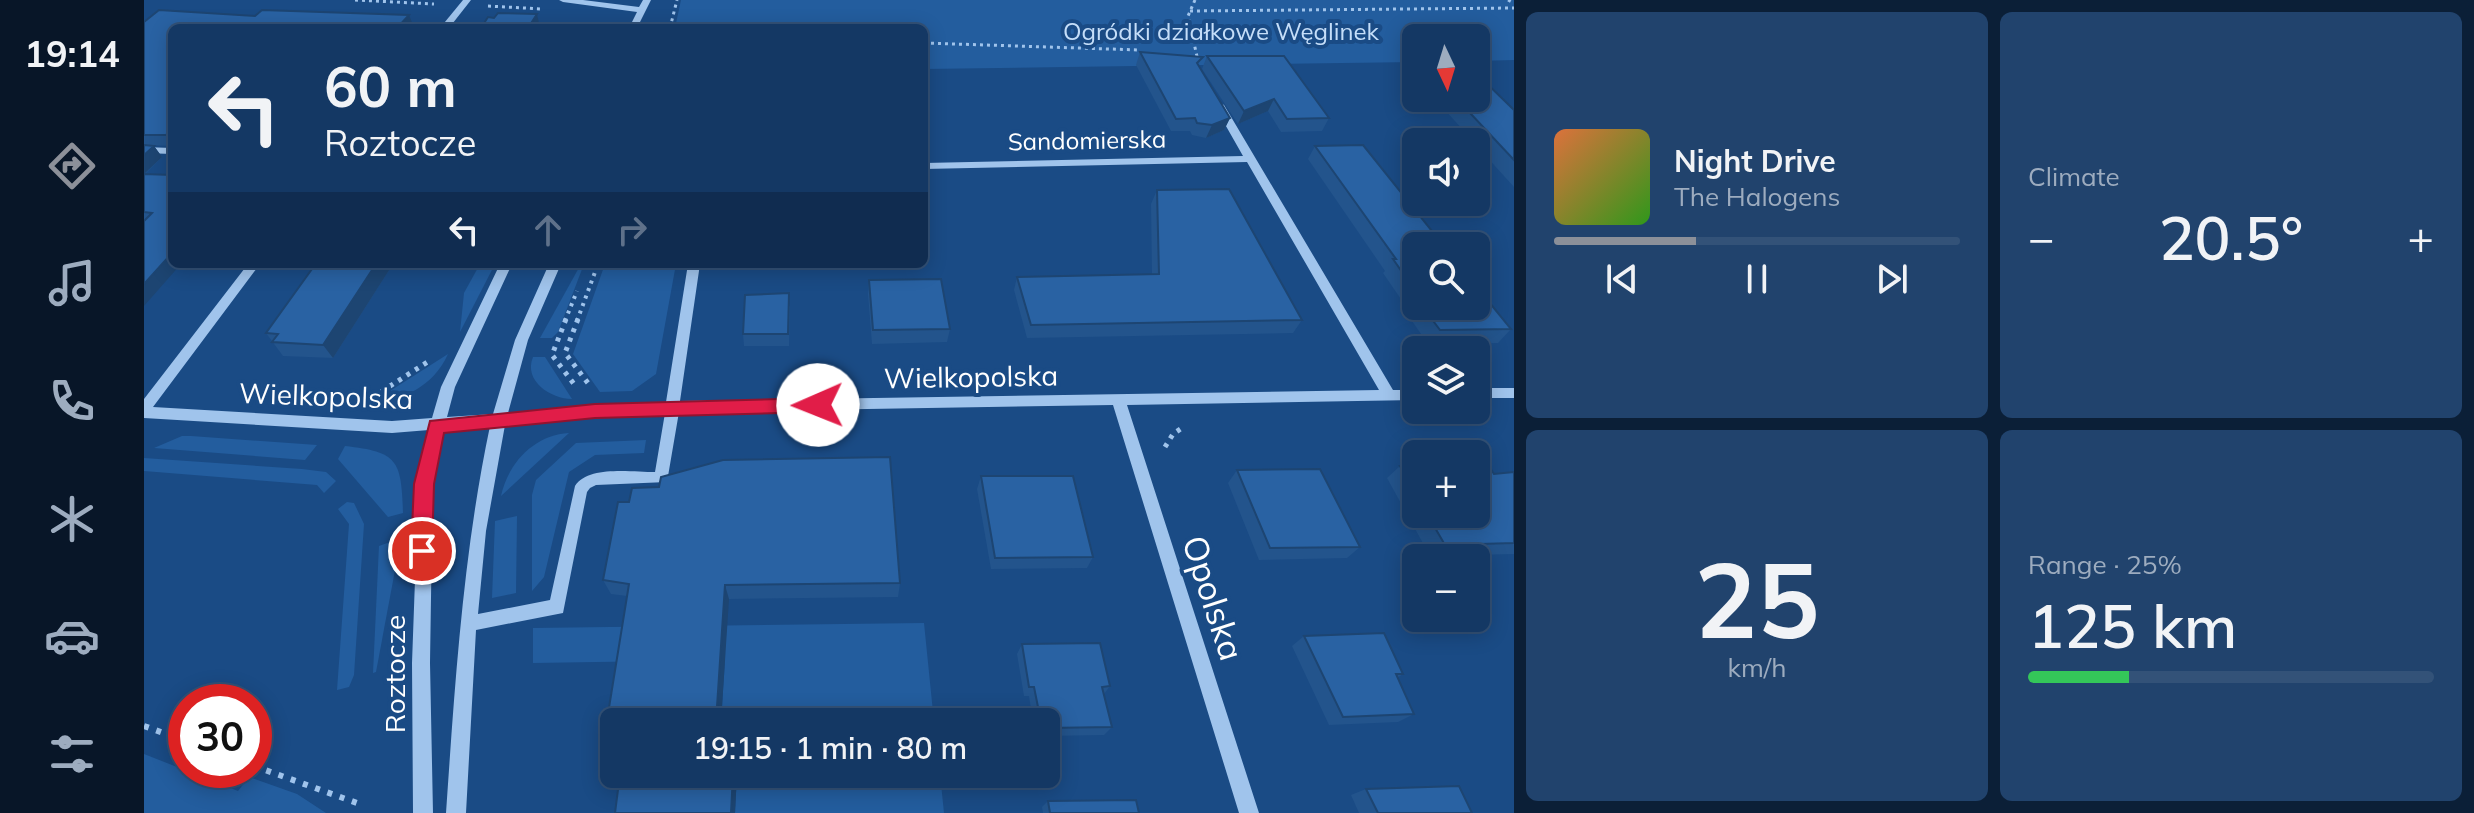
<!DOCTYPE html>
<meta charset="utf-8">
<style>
body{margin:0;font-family:Mulish,sans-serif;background:#21436d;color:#f1f3f6;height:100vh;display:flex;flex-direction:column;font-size:30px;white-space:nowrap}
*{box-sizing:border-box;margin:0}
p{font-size:26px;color:#9dacbf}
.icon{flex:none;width:44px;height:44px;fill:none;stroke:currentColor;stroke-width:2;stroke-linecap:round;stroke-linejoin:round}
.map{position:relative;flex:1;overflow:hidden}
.sheet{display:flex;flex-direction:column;gap:12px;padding:12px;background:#0b1f37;width:960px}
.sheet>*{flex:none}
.banner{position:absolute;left:24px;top:24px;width:760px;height:244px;border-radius:12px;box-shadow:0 4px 20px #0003,0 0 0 2px #335278;background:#143864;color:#f1f3f6;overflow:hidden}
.needle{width:52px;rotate:176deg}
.fabs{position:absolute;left:1258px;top:24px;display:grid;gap:16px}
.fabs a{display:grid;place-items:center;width:88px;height:88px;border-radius:12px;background:#143864;box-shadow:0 4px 20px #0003,0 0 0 2px #335278;font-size:40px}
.speed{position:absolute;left:24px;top:684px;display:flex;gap:16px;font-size:40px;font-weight:700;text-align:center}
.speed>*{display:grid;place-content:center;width:104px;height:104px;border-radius:50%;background:#143864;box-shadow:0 4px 20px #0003,0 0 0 2px #335278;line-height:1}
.speed .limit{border:12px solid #d22;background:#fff;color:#111}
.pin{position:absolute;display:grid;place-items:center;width:68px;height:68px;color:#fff;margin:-34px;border:4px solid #fff;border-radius:50%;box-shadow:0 2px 8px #0007}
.me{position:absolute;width:88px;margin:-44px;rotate:269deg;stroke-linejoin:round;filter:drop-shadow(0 0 6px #0008)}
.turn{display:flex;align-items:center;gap:28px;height:168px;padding:0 24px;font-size:36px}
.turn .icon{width:104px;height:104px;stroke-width:2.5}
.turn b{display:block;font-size:56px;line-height:68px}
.lanes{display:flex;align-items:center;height:76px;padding:0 24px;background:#0003;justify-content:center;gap:40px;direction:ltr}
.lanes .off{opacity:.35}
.big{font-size:60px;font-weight:600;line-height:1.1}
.sheet .widget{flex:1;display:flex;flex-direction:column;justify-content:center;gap:12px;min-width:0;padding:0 28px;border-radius:12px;background:#21436d}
.sheet .dial{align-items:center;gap:0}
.dial b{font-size:104px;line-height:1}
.song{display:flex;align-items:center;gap:24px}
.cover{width:96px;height:96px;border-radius:12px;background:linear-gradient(135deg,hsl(20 70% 55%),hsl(110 70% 35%))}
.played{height:8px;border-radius:4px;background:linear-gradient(90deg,#8c9099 35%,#335278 35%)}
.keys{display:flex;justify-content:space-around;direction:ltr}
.heat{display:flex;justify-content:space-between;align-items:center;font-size:44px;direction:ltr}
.charge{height:12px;border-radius:6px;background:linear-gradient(90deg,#34c759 25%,#335278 0)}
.sheet .tiles{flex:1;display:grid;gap:12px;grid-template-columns:repeat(2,1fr)}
.trip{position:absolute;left:456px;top:708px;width:460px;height:80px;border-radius:12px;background:#143864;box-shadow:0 4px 20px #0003,0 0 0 2px #335278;font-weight:600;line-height:80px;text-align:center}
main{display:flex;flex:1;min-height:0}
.dock{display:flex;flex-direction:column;width:144px;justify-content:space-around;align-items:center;background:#081628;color:#9dacbf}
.dock .icon{width:56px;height:56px}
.dock .selected{color:#8c9099}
.dock b{font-size:36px;color:#f1f3f6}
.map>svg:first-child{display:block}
</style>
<main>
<nav class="dock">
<b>19:14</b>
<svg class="icon selected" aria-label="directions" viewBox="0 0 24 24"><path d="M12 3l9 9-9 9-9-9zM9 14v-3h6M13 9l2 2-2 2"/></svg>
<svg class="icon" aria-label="music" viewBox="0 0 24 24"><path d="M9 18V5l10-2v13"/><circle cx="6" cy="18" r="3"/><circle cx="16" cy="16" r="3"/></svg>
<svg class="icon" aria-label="phone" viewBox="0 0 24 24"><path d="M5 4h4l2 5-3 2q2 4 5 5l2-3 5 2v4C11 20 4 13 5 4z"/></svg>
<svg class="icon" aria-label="climate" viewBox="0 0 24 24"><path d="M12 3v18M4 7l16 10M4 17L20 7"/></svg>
<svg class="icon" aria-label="car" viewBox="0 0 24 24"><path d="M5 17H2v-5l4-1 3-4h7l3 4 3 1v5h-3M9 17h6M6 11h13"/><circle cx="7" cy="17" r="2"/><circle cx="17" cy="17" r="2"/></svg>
<svg class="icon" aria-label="filters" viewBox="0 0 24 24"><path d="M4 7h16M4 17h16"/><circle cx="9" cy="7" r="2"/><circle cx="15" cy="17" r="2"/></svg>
</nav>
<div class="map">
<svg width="1370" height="813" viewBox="0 0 1370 813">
<rect width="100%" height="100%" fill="#1a4b85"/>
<!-- green -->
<g fill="#235d9e">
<path d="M537 0H1370V60L1332 61V38H1272V62L780 69V28H531Z"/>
<path d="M336 264H351L316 332 320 293Z"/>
<path d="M437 264H440L414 332 408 338H396Z"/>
<path d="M461 264H532L512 374 488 391 456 392 429 354Z"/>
<path d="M304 354C289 387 259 400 224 405Z"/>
<path d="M389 357H401L428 399C407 399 379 381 389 357Z"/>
<path d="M425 433 357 496C364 463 390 435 425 433Z"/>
<path d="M38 436H47L173 445 161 460 10 448Z"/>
<path d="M502 440 500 453 451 455 425 472 400 577 388 591V495L392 480 432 443Z"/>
<path d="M201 446C255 452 257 461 259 513L244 517 194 459Z"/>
<path d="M0 458 158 469 182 472 192 481 180 493 173 485 0 471Z"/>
<path d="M203 502 210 503 220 524 210 675 205 687 193 690 205 524 194 509Z"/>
<path d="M373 516 372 593 348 598 351 521Z"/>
<path d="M257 538 232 672 229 673 235 546Z"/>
<path d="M780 623 790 722H577L581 660 389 663V628Z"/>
<path d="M0 754 94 791 105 777 153 794 182 813H0Z"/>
<path d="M593 774H796L800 813H591Z"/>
</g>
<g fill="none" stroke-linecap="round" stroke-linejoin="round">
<!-- path-far3 -->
<g stroke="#a0c4ec" stroke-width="3" stroke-dasharray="3 4" stroke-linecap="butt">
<path d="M211 0 290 4"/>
<path d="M1051 0 1044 16 1054 61"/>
<path d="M1364 0 1370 3"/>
<path d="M344 6 398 9"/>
<path d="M1046 11 1370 8"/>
<path d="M526 28 533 0"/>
<path d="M780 43 996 50"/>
</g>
<!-- path-far2 -->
<g stroke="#a0c4ec" stroke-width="4" stroke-dasharray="3 5" stroke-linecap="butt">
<path d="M421 321 433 291"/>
<path d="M433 321 454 264"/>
</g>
<!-- path-far1 -->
<g stroke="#a0c4ec" stroke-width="5" stroke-dasharray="4 6" stroke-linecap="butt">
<path d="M422 319 408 355 433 388"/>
<path d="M434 319 421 353 447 387"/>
<path d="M229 397 285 361"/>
<path d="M1286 418H1324"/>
<path d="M1021 447 1029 434 1041 426"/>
</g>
<!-- path -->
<g stroke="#a0c4ec" stroke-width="6" stroke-dasharray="5 8" stroke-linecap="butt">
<path d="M0 726 42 741"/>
<path d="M110 766 213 803"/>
</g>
<!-- minor -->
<g fill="#a0c4ec" fill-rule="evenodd">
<path d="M319 0H327L305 28H296Z"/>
<path d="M415 0H439L495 7 499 0H507L493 28H485L493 12 419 2Z"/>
<path d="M1075 102 1080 105 1249 390H1272V400L983 405 1115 813H1095L969 405 535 412 523 482 452 485 446 488 443 492 419 613 332 630 322 813H302C311 683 319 554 346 426L300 429 289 469 286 663 289 813H269L268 663 275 469 285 430 248 433 0 418V399L104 264H116L9 407 248 421 288 418 297 387 356 264H368L311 387 303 417 349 414 371 340 405 264H417L384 340 364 413 522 402 544 264H556L536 401 1235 390 1103 162 780 169V163L1099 156 1070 105ZM521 413 511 472C488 472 444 465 431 486L406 600 334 614 342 531 361 425Z"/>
<path d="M0 147 28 148V154L0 153Z"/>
<rect x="1332" y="388" width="38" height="10"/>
</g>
</g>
<!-- wall -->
<g fill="#23548c">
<path d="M111 16 269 25 28 28V146L0 145V22Z"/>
<path d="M996 52 1055 66 1086 118 1080 130 1062 138 1048 135 1046 131H1027L992 65Z"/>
<path d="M1063 56 1185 118 1178 131 1137 132 1124 111 1094 124 1058 69Z"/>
<path d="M1290 98H1332L1370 110V187L1332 145V142H1330Z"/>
<path d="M0 145 10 146 18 157 1 174 28 175 0 306Z"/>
<path d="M1171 146 1272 246V306H1332L1367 329 1354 343 1284 344 1259 308 1261 305 1239 273 1241 271 1164 159Z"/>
<path d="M1013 190 1158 320 1149 333 883 338 870 290 873 277 1008 274 1007 204Z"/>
<path d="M183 264H249L189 358 139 356 122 333Z"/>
<path d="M725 280 806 329 803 342 728 344 724 294Z"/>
<path d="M646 306 645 346H600L599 334Z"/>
<path d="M1256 466H1272V514H1332L1350 474 1370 472V554L1286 556 1243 478Z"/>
<path d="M1093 470 1216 547 1203 558 1115 560 1084 483Z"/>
<path d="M837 476 949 557 943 568 847 569 833 489Z"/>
<path d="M459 580 756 583 754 597 585 599 470 722V766H465L457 757 483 596 467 594Z"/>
<path d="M1160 636 1259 674 1253 678 1270 714 1254 722 1185 725 1148 646Z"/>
<path d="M878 644 966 686 960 694 968 727 960 735 902 736V722H889L885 696H880L873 654Z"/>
<path d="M1222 789 1328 813H1215L1207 795Z"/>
<path d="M904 801 995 813H899L898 807Z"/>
</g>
<!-- shaded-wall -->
<g fill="#1d4572">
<path d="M393 14 396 28H384Z"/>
<path d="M265 15 269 25 267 28H253Z"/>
<path d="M1130 99 1124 111 1094 124 1100 111Z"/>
<path d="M1086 118 1080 130 1062 138 1068 125Z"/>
<path d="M28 129V143L22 135Z"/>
<path d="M10 146 18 157 0 174V155Z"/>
<path d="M28 253V264H37L0 306V284Z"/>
<path d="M232 264H249L189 358 179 345Z"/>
<path d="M581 585 585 599 577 722H572Z"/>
<path d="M589 774H593L591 813H587Z"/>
</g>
<!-- building -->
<g fill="#2962a3" stroke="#1d4572" stroke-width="2">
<path d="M15 10 111 16 118 10 265 15 253 28H28V129L22 135H0V22Z"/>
<path d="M354 13 393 14 384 28H337L344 17 350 18Z"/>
<path d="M996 52 1059 57 1053 63 1086 118 1068 125 1053 123 1051 118 1032 119Z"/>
<path d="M1063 56H1140L1185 118 1143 119 1130 99 1100 111Z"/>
<path d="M1332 73 1370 110V160L1312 98H1332Z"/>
<path d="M0 145 10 146 0 155Z"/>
<path d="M1219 145 1300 246H1272V292L1249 259H1252L1171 146Z"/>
<path d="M0 174 28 175V253L0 284V221L8 213 0 212Z"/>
<path d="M1085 189 1158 320 887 325 873 277 1015 274 1013 190Z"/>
<path d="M183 264H232L179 345 128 342 134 334 122 333 168 269H180Z"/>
<path d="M797 279 806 329 729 330 725 280Z"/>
<path d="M1332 286 1367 329 1296 330 1278 306H1332Z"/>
<path d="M645 293 644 334H599L601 295Z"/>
<path d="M746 457 756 583 581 585 572 722H470V757H457L485 584 459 580 474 502H485L488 488 515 487 517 477 579 460Z"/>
<path d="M1343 463 1350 474 1370 472V543L1301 545 1283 514H1332V464Z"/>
<path d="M1256 466H1272V494Z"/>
<path d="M1176 469 1216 547 1126 548 1093 470Z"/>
<path d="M837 476H929L949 557 851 558Z"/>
<path d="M1240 633 1259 674H1252L1270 714 1199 717 1160 636Z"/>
<path d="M956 643 966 686 958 687 968 727 902 728V722H897L890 687H885L878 644Z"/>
<path d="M476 774H589L587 813H471Z"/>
<path d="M1315 786 1328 813H1234L1222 789Z"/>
<path d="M992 800 995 813H906L904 801Z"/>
</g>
<!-- route -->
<path fill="#e11d48" stroke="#92132f" stroke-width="2" d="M674 398 683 405 674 412 451 418 300 433 290 484 288 551 285 557 278 560 270 557 267 551 270 484 286 421 451 404Z"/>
<g text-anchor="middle" stroke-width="8" stroke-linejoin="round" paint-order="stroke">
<!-- far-park labels -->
<g font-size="24" fill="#c5def9" stroke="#1a4b85">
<text x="1077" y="40">Ogródki działkowe Węglinek</text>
</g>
<!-- far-street labels -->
<g font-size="24" fill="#fff" stroke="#1a4b85">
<text transform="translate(943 141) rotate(-1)" y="8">Sandomierska</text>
</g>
<!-- street labels -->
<g font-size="28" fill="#fff" stroke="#1a4b85">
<text transform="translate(827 377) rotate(-1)" y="10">Wielkopolska</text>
<text transform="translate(182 396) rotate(2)" y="10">Wielkopolska</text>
<text transform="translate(251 674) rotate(-90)" y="10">Roztocze</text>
</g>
<!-- near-street labels -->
<g font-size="34" fill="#fff" stroke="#1a4b85">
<text transform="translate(1069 598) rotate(72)" y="12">Opolska</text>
</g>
</g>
</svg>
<div class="fabs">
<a><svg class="needle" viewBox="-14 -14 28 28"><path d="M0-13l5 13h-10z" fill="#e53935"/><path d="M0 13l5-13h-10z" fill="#9dacbf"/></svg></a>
<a><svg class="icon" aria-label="sound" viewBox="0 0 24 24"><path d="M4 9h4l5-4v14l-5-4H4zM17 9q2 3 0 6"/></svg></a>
<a><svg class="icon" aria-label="search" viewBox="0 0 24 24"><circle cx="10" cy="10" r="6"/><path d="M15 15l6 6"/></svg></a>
<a><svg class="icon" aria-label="layers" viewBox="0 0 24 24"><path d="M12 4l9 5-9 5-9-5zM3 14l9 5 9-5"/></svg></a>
<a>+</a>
<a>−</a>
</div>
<div class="speed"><div class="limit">30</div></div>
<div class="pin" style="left:278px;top:551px;background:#d93025"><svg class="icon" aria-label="arrive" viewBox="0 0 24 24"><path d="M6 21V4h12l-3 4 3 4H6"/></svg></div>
<svg class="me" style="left:674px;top:405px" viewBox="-20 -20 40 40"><circle r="19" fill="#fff"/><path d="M0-13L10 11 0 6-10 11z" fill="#e11d48"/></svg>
<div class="trip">19:15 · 1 min · 80 m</div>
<div class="banner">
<div class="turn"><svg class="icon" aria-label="left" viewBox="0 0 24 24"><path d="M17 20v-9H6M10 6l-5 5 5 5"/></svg><div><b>60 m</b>Roztocze</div></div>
<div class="lanes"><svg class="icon" aria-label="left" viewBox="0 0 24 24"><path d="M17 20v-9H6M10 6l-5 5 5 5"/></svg><svg class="icon off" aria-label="ahead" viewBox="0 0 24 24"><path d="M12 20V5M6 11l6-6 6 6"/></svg><svg class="icon off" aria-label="right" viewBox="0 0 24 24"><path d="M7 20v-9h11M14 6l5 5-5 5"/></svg></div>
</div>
</div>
<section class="sheet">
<div class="tiles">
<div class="widget">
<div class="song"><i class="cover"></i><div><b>Night Drive</b><p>The Halogens</p></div></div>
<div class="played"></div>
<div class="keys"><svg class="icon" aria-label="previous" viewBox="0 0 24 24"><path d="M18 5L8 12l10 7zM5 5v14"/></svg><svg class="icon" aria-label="pause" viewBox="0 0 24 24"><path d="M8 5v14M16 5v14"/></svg><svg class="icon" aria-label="next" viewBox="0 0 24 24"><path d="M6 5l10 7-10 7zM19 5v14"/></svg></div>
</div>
<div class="widget"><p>Climate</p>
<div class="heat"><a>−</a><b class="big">20.5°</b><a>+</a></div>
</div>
<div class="widget dial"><b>25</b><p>km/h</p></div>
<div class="widget"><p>Range · 25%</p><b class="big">125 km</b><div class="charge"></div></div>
</div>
</section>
</main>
